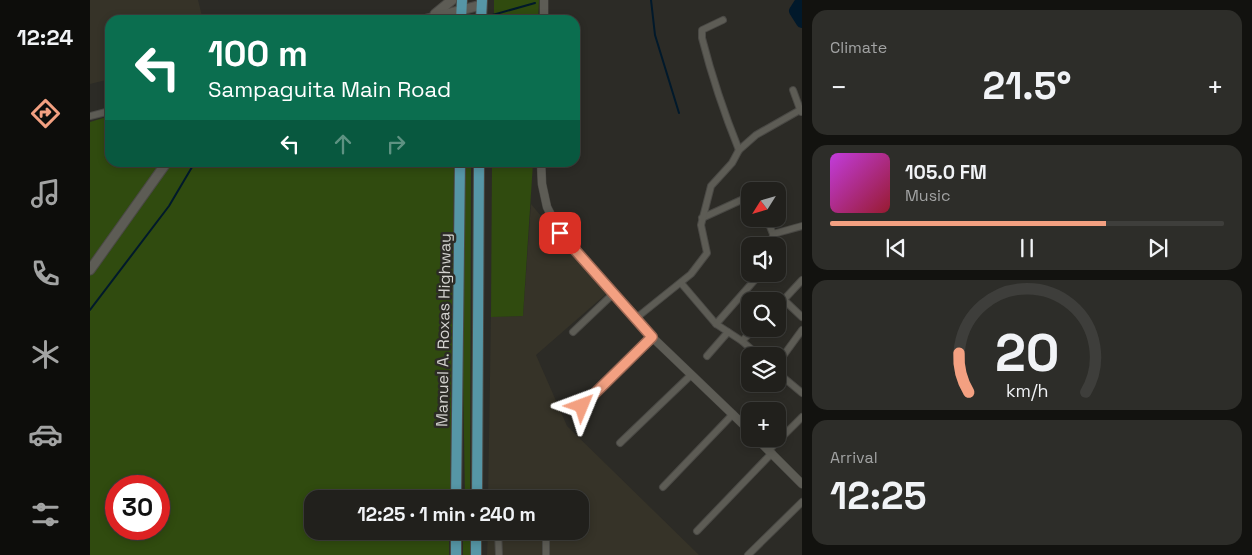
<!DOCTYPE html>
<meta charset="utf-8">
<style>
body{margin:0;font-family:"Space Grotesk",sans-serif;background:#2d2d29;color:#f1f3f6;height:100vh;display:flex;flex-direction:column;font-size:19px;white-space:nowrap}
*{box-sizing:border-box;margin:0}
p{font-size:16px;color:#a2a3a3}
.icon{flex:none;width:28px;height:28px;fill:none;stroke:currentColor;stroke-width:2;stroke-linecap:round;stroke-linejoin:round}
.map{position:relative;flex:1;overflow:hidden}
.drawer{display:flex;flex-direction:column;gap:10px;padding:10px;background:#12120f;width:450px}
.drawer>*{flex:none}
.banner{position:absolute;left:15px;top:15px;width:475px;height:152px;border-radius:15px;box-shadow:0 2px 8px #0003,0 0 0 1px #3e3e3b;background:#0b6e4f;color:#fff;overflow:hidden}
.needle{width:32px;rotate:233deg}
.fabs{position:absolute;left:651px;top:182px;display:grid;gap:10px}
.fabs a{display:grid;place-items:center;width:45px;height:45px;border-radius:10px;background:#21201c;box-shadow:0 2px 8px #0003,0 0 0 1px #3e3e3b;font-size:25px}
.speed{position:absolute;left:15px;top:475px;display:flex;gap:10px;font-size:25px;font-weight:700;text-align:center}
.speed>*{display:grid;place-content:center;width:65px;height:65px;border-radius:50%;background:#21201c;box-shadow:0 2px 8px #0003,0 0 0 1px #3e3e3b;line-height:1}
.speed .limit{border:8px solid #d22;background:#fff;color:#111}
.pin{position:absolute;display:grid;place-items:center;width:42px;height:42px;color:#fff;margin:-21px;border-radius:10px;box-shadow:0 2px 8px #0006}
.me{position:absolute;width:55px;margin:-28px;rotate:46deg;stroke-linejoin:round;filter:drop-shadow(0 0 4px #0008)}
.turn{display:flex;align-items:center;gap:18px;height:105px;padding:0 20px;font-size:22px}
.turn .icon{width:65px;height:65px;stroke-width:2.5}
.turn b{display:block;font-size:35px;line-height:42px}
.lanes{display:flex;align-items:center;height:48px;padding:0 20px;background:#0003;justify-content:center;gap:25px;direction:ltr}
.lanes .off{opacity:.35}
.big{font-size:38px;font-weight:800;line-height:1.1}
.drawer .tile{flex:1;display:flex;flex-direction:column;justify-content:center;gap:8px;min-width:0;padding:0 18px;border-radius:15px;background:#2d2d29}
.drawer .dial{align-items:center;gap:0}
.dial svg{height:130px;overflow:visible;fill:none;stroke:#3e3e3b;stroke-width:7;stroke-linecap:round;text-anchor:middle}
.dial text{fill:#f1f3f6;stroke:none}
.song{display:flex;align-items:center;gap:15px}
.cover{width:60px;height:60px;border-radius:8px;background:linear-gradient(135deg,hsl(290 70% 55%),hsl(350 70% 35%))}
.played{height:5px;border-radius:2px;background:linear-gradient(90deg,#f3a081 70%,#3e3e3b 70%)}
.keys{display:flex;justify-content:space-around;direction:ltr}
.heat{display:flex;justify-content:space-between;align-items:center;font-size:28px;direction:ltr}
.trip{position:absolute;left:214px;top:490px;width:285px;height:50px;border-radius:15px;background:#21201c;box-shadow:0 2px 8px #0003,0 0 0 1px #3e3e3b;font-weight:800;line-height:50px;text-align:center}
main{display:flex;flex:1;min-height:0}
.menu{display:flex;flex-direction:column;width:90px;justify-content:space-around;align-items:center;background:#0d0d0b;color:#a2a3a3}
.menu .icon{width:35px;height:35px}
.menu .selected{color:#f3a081}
.menu b{font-size:22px;color:#f1f3f6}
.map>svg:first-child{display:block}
</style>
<main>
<nav class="menu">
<b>12:24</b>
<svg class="icon selected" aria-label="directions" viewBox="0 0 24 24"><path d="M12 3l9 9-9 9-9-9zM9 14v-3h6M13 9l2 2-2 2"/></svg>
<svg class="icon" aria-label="music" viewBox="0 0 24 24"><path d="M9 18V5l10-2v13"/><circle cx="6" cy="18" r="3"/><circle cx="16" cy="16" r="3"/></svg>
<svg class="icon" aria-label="phone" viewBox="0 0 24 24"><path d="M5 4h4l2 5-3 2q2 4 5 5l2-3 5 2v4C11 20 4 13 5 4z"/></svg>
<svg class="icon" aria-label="climate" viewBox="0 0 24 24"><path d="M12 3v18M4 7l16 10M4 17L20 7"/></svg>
<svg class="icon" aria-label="car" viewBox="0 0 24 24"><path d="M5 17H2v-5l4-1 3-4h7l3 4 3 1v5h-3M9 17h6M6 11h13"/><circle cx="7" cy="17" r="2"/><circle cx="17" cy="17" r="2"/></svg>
<svg class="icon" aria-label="filters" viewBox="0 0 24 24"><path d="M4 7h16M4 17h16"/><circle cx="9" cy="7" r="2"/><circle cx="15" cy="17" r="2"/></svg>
</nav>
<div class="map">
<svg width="712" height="555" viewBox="0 0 712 555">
<rect width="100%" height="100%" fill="#2c2b26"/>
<!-- built -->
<g fill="#363328">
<path d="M0 0H108L113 20H20V79L0 84Z"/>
<path d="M441 204 516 294 446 355 477 426 609 555H397L398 531H490V499H398L401 317 433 316Z"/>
</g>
<!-- green -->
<g fill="#304b0f" fill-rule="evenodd">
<path d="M404 0H449L448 20H404Z"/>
<path d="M20 116V162L72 163 45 204 0 261V122Z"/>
<path d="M81 163H364L360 499H222V531H359V555H0V274ZM26 486H69V529H26Z"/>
<path d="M375 163H381V165L380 499H375L372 313Z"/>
<path d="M402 163H443L433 316 401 317Z"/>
<rect x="373" y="531" width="7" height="24"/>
</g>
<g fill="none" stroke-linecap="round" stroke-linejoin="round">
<!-- stream -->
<g stroke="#01192b" stroke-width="2">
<path d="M561 0 565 35 589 113"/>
<path d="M399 16 445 3"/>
<path d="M0 310 79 206 105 162"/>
</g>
<!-- river -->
<path stroke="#01192b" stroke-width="12" d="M712 0 705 11 712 22"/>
<defs>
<g id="minor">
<path d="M633 20 612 30V38C622 77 634 113 649 150"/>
<path d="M703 90 711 112"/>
<path d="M0 116 20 111"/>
<path d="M612 218 660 196"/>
<path d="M677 219 683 234 682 246"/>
<path d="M683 234 712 226"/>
<path d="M591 283 626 324 652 341 669 356"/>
<path d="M694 300 712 317"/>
<path d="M688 306 712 280"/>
<path d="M545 319 601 274 617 253 611 225 621 186 642 163 649 150 666 135 710 110"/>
<path d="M626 324 670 274"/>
<path d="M483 332 523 294"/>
<path d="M652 341 664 329"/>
<path d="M617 356 638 332"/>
<path d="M688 363 712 330"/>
<path d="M688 373 712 393"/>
<path d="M492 406 562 337"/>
<path d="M530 443 601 375"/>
<path d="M679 450 712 417"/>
<path d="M573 487 643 414"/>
<path d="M408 531 409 555"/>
<path d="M607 531 682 453"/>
<path d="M456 555V531"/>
<path d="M658 555 712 502"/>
</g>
<g id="tertiary">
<path d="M454 20V0"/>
<path d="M451 162 452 184 457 207 470 233 562 337 660 431"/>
<path d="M667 439 712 484"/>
</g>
<g id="secondary">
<path d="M345 14 362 0"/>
<path d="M333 20 391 5"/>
<path d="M0 270 77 162"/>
</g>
<g id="primary">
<path d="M371 20 372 0"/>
<path d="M391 20 392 0"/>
<path d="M366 499 370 162"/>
<path d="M387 499 389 162"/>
<path d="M366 555V531"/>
<path d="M386 555V531"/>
</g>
</defs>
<!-- minor casing -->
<use href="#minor" stroke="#4a4945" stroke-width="8"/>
<!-- tertiary casing -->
<use href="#tertiary" stroke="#4a4945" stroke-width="9"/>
<!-- secondary casing -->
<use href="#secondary" stroke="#4a4945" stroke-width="11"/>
<!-- primary casing -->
<use href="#primary" stroke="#4a4945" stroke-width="12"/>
<!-- minor -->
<use href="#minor" stroke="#5d5c55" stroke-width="6"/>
<!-- tertiary -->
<use href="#tertiary" stroke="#5d5c55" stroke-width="8"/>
<!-- secondary -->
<use href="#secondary" stroke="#5d5c55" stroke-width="9"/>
<!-- primary -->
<use href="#primary" stroke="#5696a6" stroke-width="10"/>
</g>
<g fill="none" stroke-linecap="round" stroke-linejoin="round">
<defs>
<path id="route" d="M470 233 562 337 492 406"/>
</defs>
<!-- route casing -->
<use href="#route" stroke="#9e6854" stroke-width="12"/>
<!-- route -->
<use href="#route" stroke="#f3a081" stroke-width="9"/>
</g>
<g text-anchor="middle" stroke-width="5" stroke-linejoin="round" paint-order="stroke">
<!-- street labels -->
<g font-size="16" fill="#d3d2cf" stroke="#2c2b26">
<text transform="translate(353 330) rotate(-89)" y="6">Manuel A. Roxas Highway</text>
</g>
</g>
</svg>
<div class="fabs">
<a><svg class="needle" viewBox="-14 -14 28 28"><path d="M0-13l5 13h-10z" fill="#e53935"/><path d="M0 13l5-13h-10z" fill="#a2a3a3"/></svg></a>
<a><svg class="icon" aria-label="sound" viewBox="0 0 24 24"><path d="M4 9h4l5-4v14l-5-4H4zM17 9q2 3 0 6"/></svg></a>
<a><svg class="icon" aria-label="search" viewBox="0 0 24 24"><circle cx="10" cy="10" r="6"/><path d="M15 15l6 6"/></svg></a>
<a><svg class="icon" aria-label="layers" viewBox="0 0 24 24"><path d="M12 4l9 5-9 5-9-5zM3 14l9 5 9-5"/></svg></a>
<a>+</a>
</div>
<div class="speed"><div class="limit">30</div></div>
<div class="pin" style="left:470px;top:233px;background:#d93025"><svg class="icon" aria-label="arrive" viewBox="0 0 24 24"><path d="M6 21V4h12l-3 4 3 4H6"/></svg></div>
<svg class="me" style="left:492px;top:406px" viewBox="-20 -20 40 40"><path d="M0-17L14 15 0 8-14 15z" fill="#f3a081" stroke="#fff" stroke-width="4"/></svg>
<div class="trip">12:25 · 1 min · 240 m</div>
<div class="banner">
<div class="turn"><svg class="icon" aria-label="left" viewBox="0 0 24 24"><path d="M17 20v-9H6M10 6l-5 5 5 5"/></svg><div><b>100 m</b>Sampaguita Main Road</div></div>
<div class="lanes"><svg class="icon" aria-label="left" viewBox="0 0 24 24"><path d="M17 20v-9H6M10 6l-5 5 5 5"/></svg><svg class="icon off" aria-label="ahead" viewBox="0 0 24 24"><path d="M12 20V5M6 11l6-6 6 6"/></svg><svg class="icon off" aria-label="right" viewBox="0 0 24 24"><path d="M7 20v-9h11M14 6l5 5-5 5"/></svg></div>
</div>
</div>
<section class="drawer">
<div class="tile"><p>Climate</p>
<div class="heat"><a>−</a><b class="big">21.5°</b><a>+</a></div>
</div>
<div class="tile">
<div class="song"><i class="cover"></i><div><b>105.0 FM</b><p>Music</p></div></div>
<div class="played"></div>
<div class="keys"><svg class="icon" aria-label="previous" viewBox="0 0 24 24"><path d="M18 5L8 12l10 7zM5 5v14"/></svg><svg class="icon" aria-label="pause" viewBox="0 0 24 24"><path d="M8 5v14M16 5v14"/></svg><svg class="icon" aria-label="next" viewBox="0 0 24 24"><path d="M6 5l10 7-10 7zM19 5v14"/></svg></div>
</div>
<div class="tile dial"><svg viewBox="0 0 100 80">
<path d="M14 69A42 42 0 1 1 86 69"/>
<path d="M14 69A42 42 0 0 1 8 45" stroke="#f3a081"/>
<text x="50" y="56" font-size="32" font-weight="700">20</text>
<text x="50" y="72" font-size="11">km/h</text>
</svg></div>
<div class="tile"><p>Arrival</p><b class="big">12:25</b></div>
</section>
</main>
